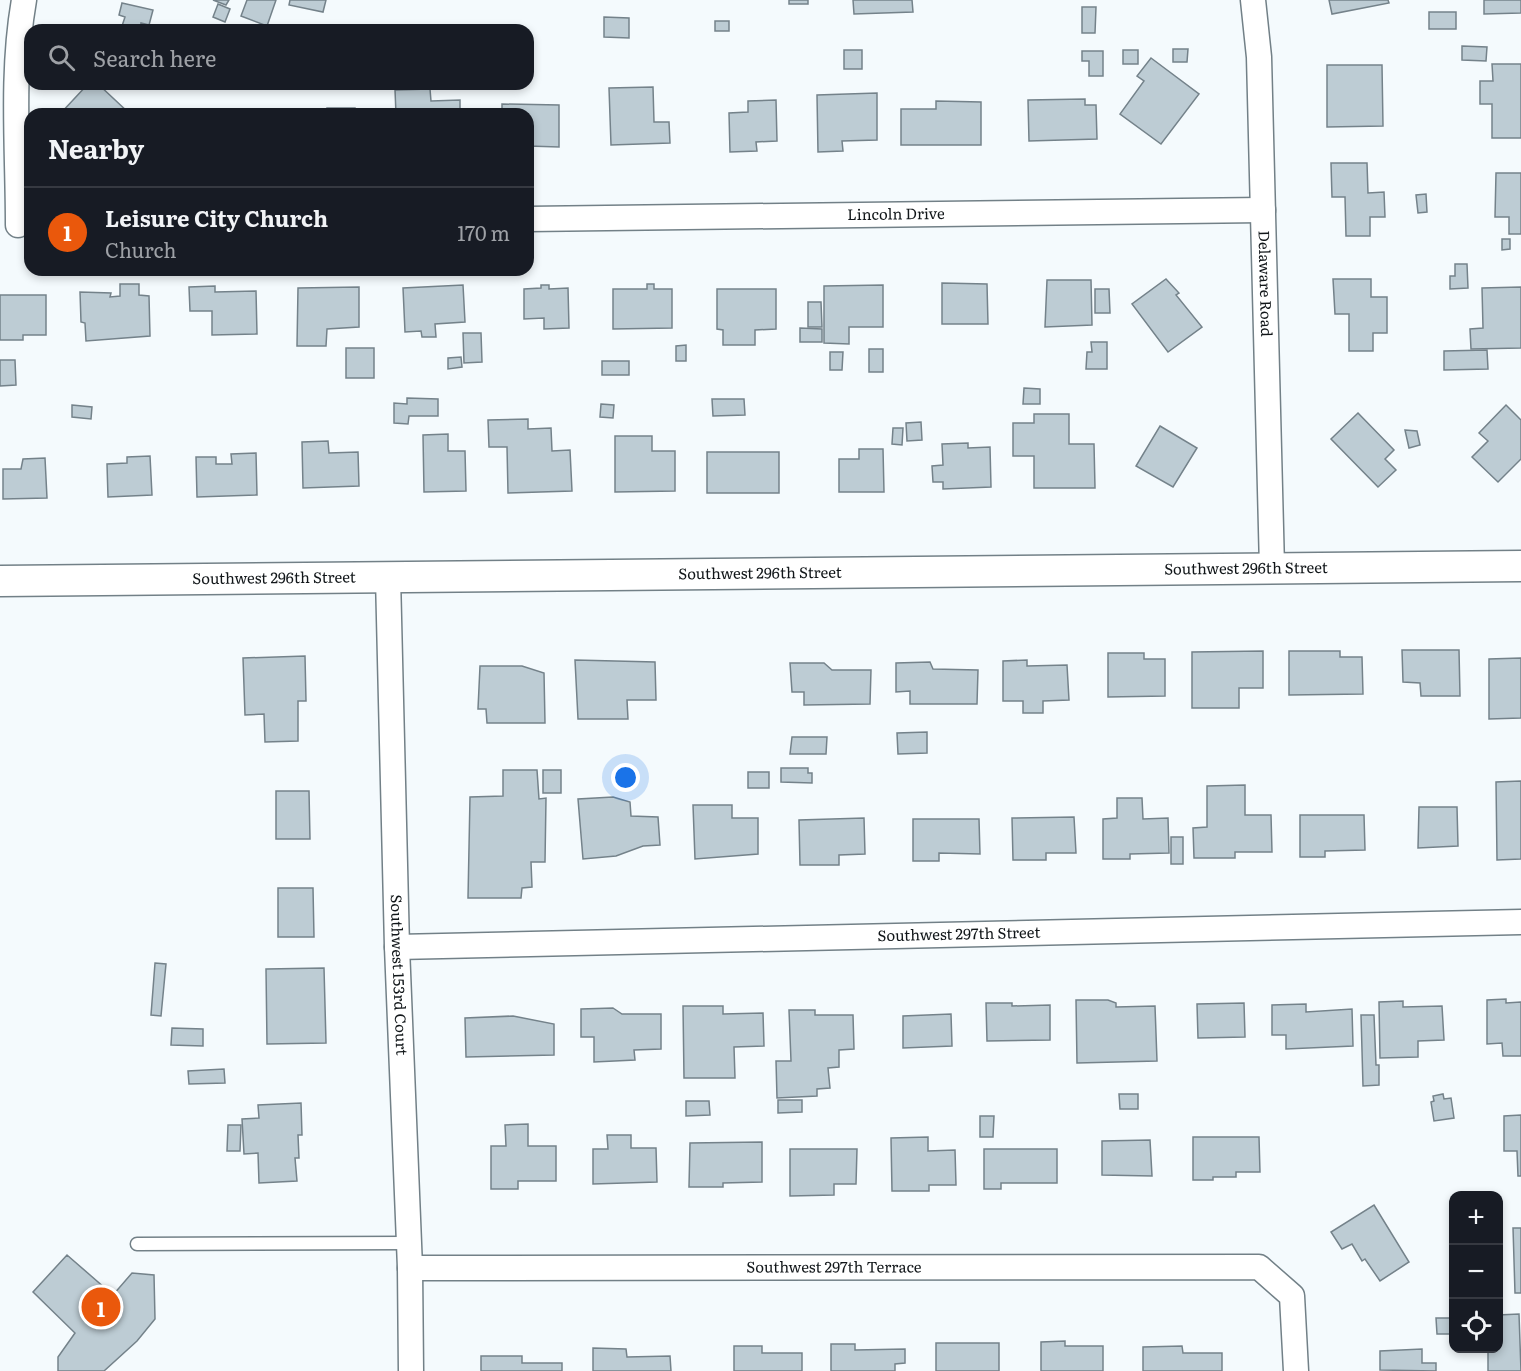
<!DOCTYPE html>
<html lang="en">
<head>
<meta charset="utf-8">
<style>
  body { margin:0; font-family:Literata,serif; background:#20242c; color:#f1f3f6 }
  .controls { position:absolute; right:18px; bottom:18px; display:grid; overflow:hidden; border-radius:12px; box-shadow:0 3px 9px #0003 }
  .controls button { width:54px; height:54px; display:grid; place-items:center; padding:0; border:0; border-bottom:2px solid #363941; background:#171b24; color:#f1f3f6; font:30px sans-serif }
  .you { position:absolute; left:626px; top:778px; width:21px; height:21px; margin:-15px; border:4px solid #fff; border-radius:50%; background:#1a73e8; box-shadow:0 0 0 9px #1a73e833 }
  .badge { display:grid; place-items:center; width:39px; height:39px; border-radius:50%; background:#ea580c; color:#fff; font-size:20px; font-weight:700 }
  .pin { position:absolute; translate:-50% -50%; border:3px solid #fff; box-shadow:0 2px 6px #0006 }
  .list { margin:0; padding:0; list-style:none }
  h2 { display:flex; justify-content:space-between; align-items:center; height:78px; margin:0; padding:0 24px; font-size:26px }
  h2 small { font-size:20px; font-weight:400; color:#9ea1a6 }
  .list li { display:grid; grid-template-columns:39px 1fr auto; gap:18px; align-items:center; box-sizing:border-box; height:90px; padding:0 24px; border-top:2px solid #363941 }
  .list b { display:block; font-size:22px; white-space:nowrap }
  .list p { margin:0; font-size:20px; white-space:nowrap; color:#9ea1a6 }
  .list em { font-size:20px; font-style:normal; color:#9ea1a6 }
  .icon { flex:none; width:33px; height:33px; fill:none; stroke:currentColor; stroke-width:2; stroke-linecap:round; stroke-linejoin:round }
  .map { position:relative; flex:none; width:1521px; height:1371px; overflow:hidden }
  .search { position:absolute; background:#171b24; box-shadow:0 3px 9px #0003; left:24px; top:24px; width:510px; height:66px; display:flex; align-items:center; gap:15px; box-sizing:border-box; padding:0 21px; border-radius:18px; color:#9ea1a6; font-size:22px }
  .panel { position:absolute; background:#171b24; box-shadow:0 3px 9px #0003; left:24px; top:108px; width:510px; height:168px; border-radius:18px }
  .map>svg:first-child { display:block }
</style>
</head>
<body>
<div class="map">
<svg width="1521" height="1371" viewBox="0 0 1521 1371">
  <rect width="100%" height="100%" fill="#f4fafd"/>
  <g fill="#bdccd4" stroke="#74828a" stroke-width="1.5">
    <polygon points="213,0 229,0 226,5"/>
    <polygon points="247,0 276,0 267,26 241,16"/>
    <polygon points="290,0 326,0 323,12 289,5"/>
    <rect x="789" y="0" width="19" height="4"/>
    <polygon points="853,0 912,0 913,12 854,14"/>
    <polygon points="1329,0 1388,0 1389,3 1332,14"/>
    <polygon points="1484,0 1521,0 1521,13 1484,14"/>
    <polygon points="122,3 153,10 149,25 141,23 140,30 122,26 125,17 119,15"/>
    <polygon points="218,4 230,9 225,22 213,17"/>
    <polygon points="1082,7 1096,7 1095,33 1082,33"/>
    <rect x="1429" y="12" width="27" height="17"/>
    <polygon points="604,17 629,18 629,38 604,37"/>
    <rect x="715" y="21" width="14" height="10"/>
    <polygon points="1462,46 1487,47 1486,61 1462,60"/>
    <polygon points="1173,49 1188,49 1187,62 1173,62"/>
    <rect x="844" y="50" width="18" height="19"/>
    <rect x="1123" y="50" width="15" height="14"/>
    <polygon points="1082,51 1103,51 1103,76 1089,76 1089,61 1082,61"/>
    <polygon points="1151,58 1199,94 1161,144 1120,114 1144,81 1137,76"/>
    <polygon points="1492,64 1521,64 1521,138 1492,138 1492,104 1480,104 1480,81 1493,81"/>
    <polygon points="1327,65 1382,65 1383,126 1327,127"/>
    <polygon points="88,84 98,84 130,114 60,114"/>
    <polygon points="653,87 654,122 669,122 670,143 611,145 609,88"/>
    <polygon points="430,89 431,101 460,100 460,114 396,114 395,90"/>
    <polygon points="877,93 877,140 842,141 843,151 818,152 817,95"/>
    <polygon points="1085,99 1085,105 1096,105 1097,139 1029,141 1028,100"/>
    <polygon points="776,100 777,141 756,142 757,151 730,152 729,113 748,112 748,101"/>
    <polygon points="936,101 981,102 981,145 901,145 901,109 936,109"/>
    <polygon points="502,104 559,105 559,147 528,146 528,114 502,114"/>
    <rect x="327" y="108" width="28" height="6"/>
    <polygon points="195,109 250,110 250,114 194,114"/>
    <polygon points="1331,163 1367,163 1368,193 1384,192 1385,217 1370,217 1370,236 1346,236 1345,197 1332,197"/>
    <polygon points="1496,173 1521,173 1521,234 1509,234 1509,217 1495,217"/>
    <polygon points="1426,194 1427,212 1418,213 1416,195"/>
    <polygon points="1502,239 1510,239 1510,249 1502,250"/>
    <polygon points="1455,264 1467,264 1468,288 1450,289 1450,276 1455,276"/>
    <polygon points="1166,279 1179,293 1176,295 1202,327 1168,352 1132,304"/>
    <polygon points="1333,279 1371,279 1371,297 1387,297 1387,333 1373,333 1373,351 1349,351 1349,314 1335,314"/>
    <polygon points="1047,280 1091,280 1092,325 1045,327"/>
    <polygon points="942,283 987,284 988,324 942,324"/>
    <polygon points="120,284 139,284 139,295 149,296 150,336 86,341 85,323 81,322 80,292 111,293 110,297 120,296"/>
    <polygon points="647,284 654,284 654,289 672,289 672,328 613,329 613,289 647,289"/>
    <polygon points="463,285 465,322 435,324 436,337 422,337 421,331 405,332 403,288"/>
    <polygon points="541,285 549,285 549,289 568,288 569,328 544,329 544,318 524,319 524,289 541,288"/>
    <polygon points="883,285 883,327 849,327 849,344 824,343 824,286"/>
    <polygon points="215,286 215,292 256,291 257,334 212,335 212,311 190,311 189,287"/>
    <polygon points="359,287 359,327 327,329 326,346 297,346 298,288"/>
    <polygon points="1521,287 1521,348 1471,349 1470,329 1483,328 1482,288"/>
    <polygon points="717,289 776,289 776,329 755,330 755,345 723,345 723,330 717,329"/>
    <polygon points="1095,289 1109,289 1110,313 1095,313"/>
    <polygon points="0,295 46,295 46,335 23,335 23,340 0,340"/>
    <polygon points="808,302 821,302 822,327 808,327"/>
    <polygon points="800,328 822,329 822,342 800,342"/>
    <polygon points="463,333 481,333 482,362 464,363"/>
    <polygon points="1091,342 1107,342 1107,369 1086,369 1087,352 1092,352"/>
    <polygon points="686,345 686,361 676,361 676,346"/>
    <rect x="346" y="348" width="28" height="30"/>
    <rect x="869" y="349" width="14" height="23"/>
    <polygon points="1487,350 1488,369 1444,370 1444,351"/>
    <polygon points="830,352 843,352 842,370 830,370"/>
    <polygon points="461,357 462,367 448,369 448,358"/>
    <polygon points="0,360 15,360 16,385 0,386"/>
    <rect x="602" y="361" width="27" height="14"/>
    <polygon points="1024,388 1040,389 1040,404 1023,404"/>
    <polygon points="407,398 438,399 438,416 409,416 408,424 394,423 394,403 407,404"/>
    <polygon points="712,399 744,399 745,415 713,416"/>
    <polygon points="601,404 614,405 613,418 600,417"/>
    <polygon points="72,405 92,407 91,419 72,417"/>
    <polygon points="1506,405 1521,420 1521,459 1498,482 1472,457 1488,441 1479,433"/>
    <polygon points="1358,413 1394,450 1385,459 1396,470 1378,487 1331,439"/>
    <polygon points="1034,414 1069,414 1069,444 1094,444 1095,488 1034,488 1034,456 1013,456 1013,423 1034,423"/>
    <polygon points="528,419 528,429 551,428 552,451 570,450 572,491 508,493 507,447 489,447 488,420"/>
    <polygon points="921,422 922,440 907,441 906,423"/>
    <polygon points="1160,426 1197,448 1173,487 1136,466"/>
    <polygon points="893,428 903,428 902,445 892,444"/>
    <polygon points="1405,430 1417,431 1420,445 1409,448"/>
    <polygon points="448,434 448,451 465,451 466,491 424,492 423,435"/>
    <polygon points="615,436 652,436 652,451 675,451 675,491 615,492"/>
    <polygon points="328,441 329,453 358,452 359,486 303,488 302,442"/>
    <polygon points="968,443 968,448 990,447 991,487 943,489 943,482 933,482 932,466 943,465 942,444"/>
    <polygon points="859,449 883,449 884,492 839,492 839,459 859,459"/>
    <rect x="707" y="452" width="72" height="41"/>
    <polygon points="256,453 257,495 197,497 196,457 216,457 216,464 232,464 231,454"/>
    <polygon points="150,456 152,495 108,497 107,464 127,463 127,457"/>
    <polygon points="45,458 47,498 3,499 3,469 21,469 23,459"/>
    <polygon points="1402,650 1459,650 1460,696 1421,696 1420,683 1403,682"/>
    <polygon points="1263,651 1263,688 1239,688 1239,708 1192,708 1192,652"/>
    <polygon points="1289,651 1340,651 1340,657 1362,657 1363,694 1289,695"/>
    <polygon points="1108,653 1144,653 1144,659 1165,659 1165,696 1108,697"/>
    <polygon points="305,656 306,701 298,701 298,741 265,742 264,714 245,715 243,658"/>
    <polygon points="1521,658 1521,718 1489,719 1489,659"/>
    <polygon points="575,660 655,662 656,700 627,700 628,719 578,719"/>
    <polygon points="1027,660 1027,666 1067,665 1069,700 1043,701 1043,713 1023,713 1023,701 1003,701 1003,661"/>
    <polygon points="930,662 933,669 978,670 977,704 910,704 910,691 896,692 896,663"/>
    <polygon points="790,663 824,663 832,670 871,670 870,704 804,705 804,692 792,692"/>
    <polygon points="480,666 522,666 544,673 545,723 487,723 486,709 478,709"/>
    <polygon points="927,732 927,753 898,754 897,733"/>
    <polygon points="792,737 827,737 826,754 790,754"/>
    <polygon points="781,768 808,768 808,773 812,773 812,783 781,782"/>
    <polygon points="503,770 537,770 539,799 546,798 545,862 531,862 532,887 522,888 521,898 468,898 470,797 503,796"/>
    <rect x="543" y="770" width="18" height="23"/>
    <rect x="748" y="772" width="21" height="16"/>
    <polygon points="1521,781 1521,859 1497,860 1496,782"/>
    <polygon points="1245,785 1245,815 1271,815 1272,852 1235,852 1235,858 1194,858 1193,828 1207,827 1207,786"/>
    <polygon points="276,791 309,791 310,839 276,839"/>
    <polygon points="613,797 630,802 631,816 658,817 660,845 643,846 616,856 583,859 578,799"/>
    <polygon points="1117,798 1142,798 1143,819 1168,818 1169,853 1130,854 1130,859 1103,859 1103,819 1117,818"/>
    <polygon points="693,805 732,805 732,818 758,818 758,854 695,859"/>
    <polygon points="1419,807 1457,807 1458,846 1418,848"/>
    <polygon points="1300,815 1364,815 1365,850 1325,851 1325,857 1300,857"/>
    <polygon points="1074,817 1076,853 1046,853 1046,860 1013,860 1012,818"/>
    <polygon points="864,818 865,854 839,855 839,865 800,865 799,820"/>
    <polygon points="913,819 979,819 980,854 939,853 939,861 913,861"/>
    <rect x="1171" y="837" width="12" height="27"/>
    <polygon points="278,888 313,888 314,937 278,937"/>
    <polygon points="155,963 166,964 161,1016 151,1015"/>
    <polygon points="324,968 326,1043 267,1044 266,969"/>
    <polygon points="1506,999 1506,1003 1521,1002 1521,1056 1503,1056 1502,1043 1487,1044 1487,1000"/>
    <polygon points="1076,1000 1108,1000 1116,1003 1116,1007 1155,1006 1157,1061 1077,1063"/>
    <polygon points="1403,1001 1403,1007 1442,1006 1444,1040 1418,1041 1418,1057 1380,1058 1379,1002"/>
    <polygon points="986,1003 1012,1003 1012,1006 1050,1005 1050,1040 987,1041"/>
    <polygon points="1244,1003 1245,1037 1198,1038 1197,1004"/>
    <polygon points="1306,1004 1306,1012 1352,1009 1353,1046 1286,1049 1286,1035 1272,1035 1272,1005"/>
    <polygon points="683,1006 723,1006 723,1014 763,1013 764,1046 734,1047 735,1078 684,1078"/>
    <polygon points="613,1008 622,1014 661,1014 661,1049 634,1050 635,1060 594,1062 594,1037 581,1037 581,1009"/>
    <polygon points="789,1010 815,1010 815,1015 853,1015 854,1049 839,1050 839,1067 828,1068 830,1088 817,1089 817,1096 777,1098 776,1061 791,1061"/>
    <polygon points="951,1014 952,1046 903,1048 903,1016"/>
    <polygon points="1361,1015 1374,1015 1376,1065 1379,1065 1379,1085 1363,1086"/>
    <polygon points="513,1016 554,1024 554,1055 466,1057 465,1018"/>
    <polygon points="172,1028 203,1029 203,1046 171,1045"/>
    <polygon points="224,1069 225,1083 189,1084 188,1071"/>
    <polygon points="1119,1094 1138,1094 1138,1109 1120,1109"/>
    <polygon points="1443,1094 1444,1099 1451,1098 1454,1118 1434,1121 1431,1102 1434,1101 1433,1096"/>
    <polygon points="778,1100 802,1100 802,1112 778,1113"/>
    <polygon points="686,1101 709,1101 710,1115 686,1116"/>
    <polygon points="301,1103 302,1135 298,1135 299,1158 295,1158 297,1181 259,1183 258,1153 244,1154 242,1119 259,1118 258,1105"/>
    <polygon points="1521,1115 1521,1176 1518,1176 1517,1151 1504,1151 1504,1116"/>
    <polygon points="980,1116 994,1116 993,1137 980,1137"/>
    <polygon points="528,1124 528,1146 556,1146 556,1181 518,1181 518,1189 491,1189 491,1146 506,1146 505,1125"/>
    <polygon points="228,1125 241,1125 240,1151 227,1151"/>
    <polygon points="607,1135 631,1135 631,1148 656,1148 657,1182 593,1184 593,1149 608,1149"/>
    <polygon points="928,1137 928,1151 955,1150 956,1185 929,1185 929,1191 892,1191 891,1138"/>
    <polygon points="1193,1137 1259,1137 1260,1172 1236,1172 1236,1177 1213,1177 1213,1180 1193,1180"/>
    <polygon points="1150,1140 1152,1176 1102,1175 1102,1141"/>
    <polygon points="762,1142 762,1182 723,1183 723,1187 689,1187 690,1143"/>
    <polygon points="790,1149 857,1149 856,1184 834,1184 834,1195 790,1196"/>
    <polygon points="984,1149 1057,1149 1057,1183 1001,1183 1001,1189 984,1189"/>
    <polygon points="1374,1205 1409,1262 1380,1281 1365,1259 1362,1261 1352,1244 1342,1249 1331,1232"/>
    <polygon points="1513,1228 1521,1228 1521,1293 1515,1293"/>
    <polygon points="67,1255 113,1295 132,1273 154,1275 155,1319 137,1341 104,1371 58,1371 58,1357 75,1333 33,1292"/>
    <polygon points="1519,1314 1521,1371 1488,1371 1488,1348 1498,1348 1498,1315"/>
    <polygon points="1436,1318 1454,1318 1454,1334 1437,1334"/>
    <polygon points="1065,1341 1065,1346 1103,1346 1103,1371 1041,1371 1041,1342"/>
    <rect x="936" y="1343" width="63" height="28"/>
    <polygon points="831,1344 855,1344 855,1350 905,1349 905,1363 895,1364 895,1371 831,1371"/>
    <polygon points="734,1346 762,1346 762,1353 802,1353 802,1371 734,1371"/>
    <polygon points="1182,1346 1183,1353 1222,1353 1222,1371 1143,1371 1143,1347"/>
    <polygon points="593,1348 626,1349 627,1357 670,1356 671,1371 593,1371"/>
    <polygon points="1422,1349 1422,1363 1436,1363 1436,1371 1380,1370 1380,1351"/>
    <polygon points="481,1356 522,1356 522,1363 562,1363 562,1371 481,1371"/>
  </g>
  <g fill="none" stroke-linecap="round" stroke-linejoin="round">
    <g stroke="#728087" stroke-width="15">
      <polyline id="service" points="137,1244 409,1243"/>
    </g>
    <g stroke="#728087" stroke-width="27">
      <g id="minor">
        <path id="s1" d="M1253 0 1259 57 1272 568"/>
        <path id="s2" d="M528 219 1263 210"/>
        <path d="M18 225C18 150 11 74 24 0"/>
        <path id="s3" d="M388 577 397 947 410 1268 411 1371"/>
        <path id="s4" d="M397 947 1521 922"/>
        <path id="s5" d="M410 1268 1259 1267 1292 1296 1296 1371"/>
      </g>
    </g>
    <g stroke="#728087" stroke-width="33">
      <g id="tertiary">
        <path id="s6" d="M0 581 1521 566"/>
      </g>
    </g>
    <use href="#service" stroke="#fff" stroke-width="12"/>
    <use href="#minor" stroke="#fff" stroke-width="24"/>
    <use href="#tertiary" stroke="#fff" stroke-width="30"/>
  </g>
  <g text-anchor="middle" stroke-width="4.5" stroke-linejoin="round" paint-order="stroke">
    <g font-size="15" fill="#111619" stroke="#f4fafd">
      <text dy="5" stroke="none"><textPath href="#s2" startOffset="368">Lincoln Drive</textPath></text>
      <text dy="5" stroke="none"><textPath href="#s1" startOffset="284">Delaware Road</textPath></text>
      <text dy="5" stroke="none"><textPath href="#s6" startOffset="1246">Southwest 296th Street</textPath></text>
      <text dy="5" stroke="none"><textPath href="#s6" startOffset="760">Southwest 296th Street</textPath></text>
      <text dy="5" stroke="none"><textPath href="#s6" startOffset="274">Southwest 296th Street</textPath></text>
      <text dy="5" stroke="none"><textPath href="#s4" startOffset="562">Southwest 297th Street</textPath></text>
      <text dy="5" stroke="none"><textPath href="#s3" startOffset="398">Southwest 153rd Court</textPath></text>
      <text dy="5" stroke="none"><textPath href="#s5" startOffset="424">Southwest 297th Terrace</textPath></text>
    </g>
  </g>
</svg>
<div class="controls">
<button>+</button>
<button>−</button>
<button><svg class="icon" aria-label="locate" viewBox="0 0 24 24"><circle cx="12" cy="12" r="6"/><path d="M12 2v4M12 18v4M2 12h4M18 12h4"/></svg></button>
</div>
<div class="you"></div>
<div class="pin badge" style="left:101px;top:1307px">1</div>
<div class="search"><svg class="icon" aria-label="search" viewBox="0 0 24 24"><circle cx="10" cy="10" r="6"/><path d="M15 15l6 6"/></svg>Search here</div>
<section class="panel">
<h2>Nearby<small></small></h2>
<ul class="list">
<li><span class="badge">1</span><div><b>Leisure City Church</b><p>Church</p></div><em>170 m</em></li>
</ul>
</section>
</div>
</body>
</html>
